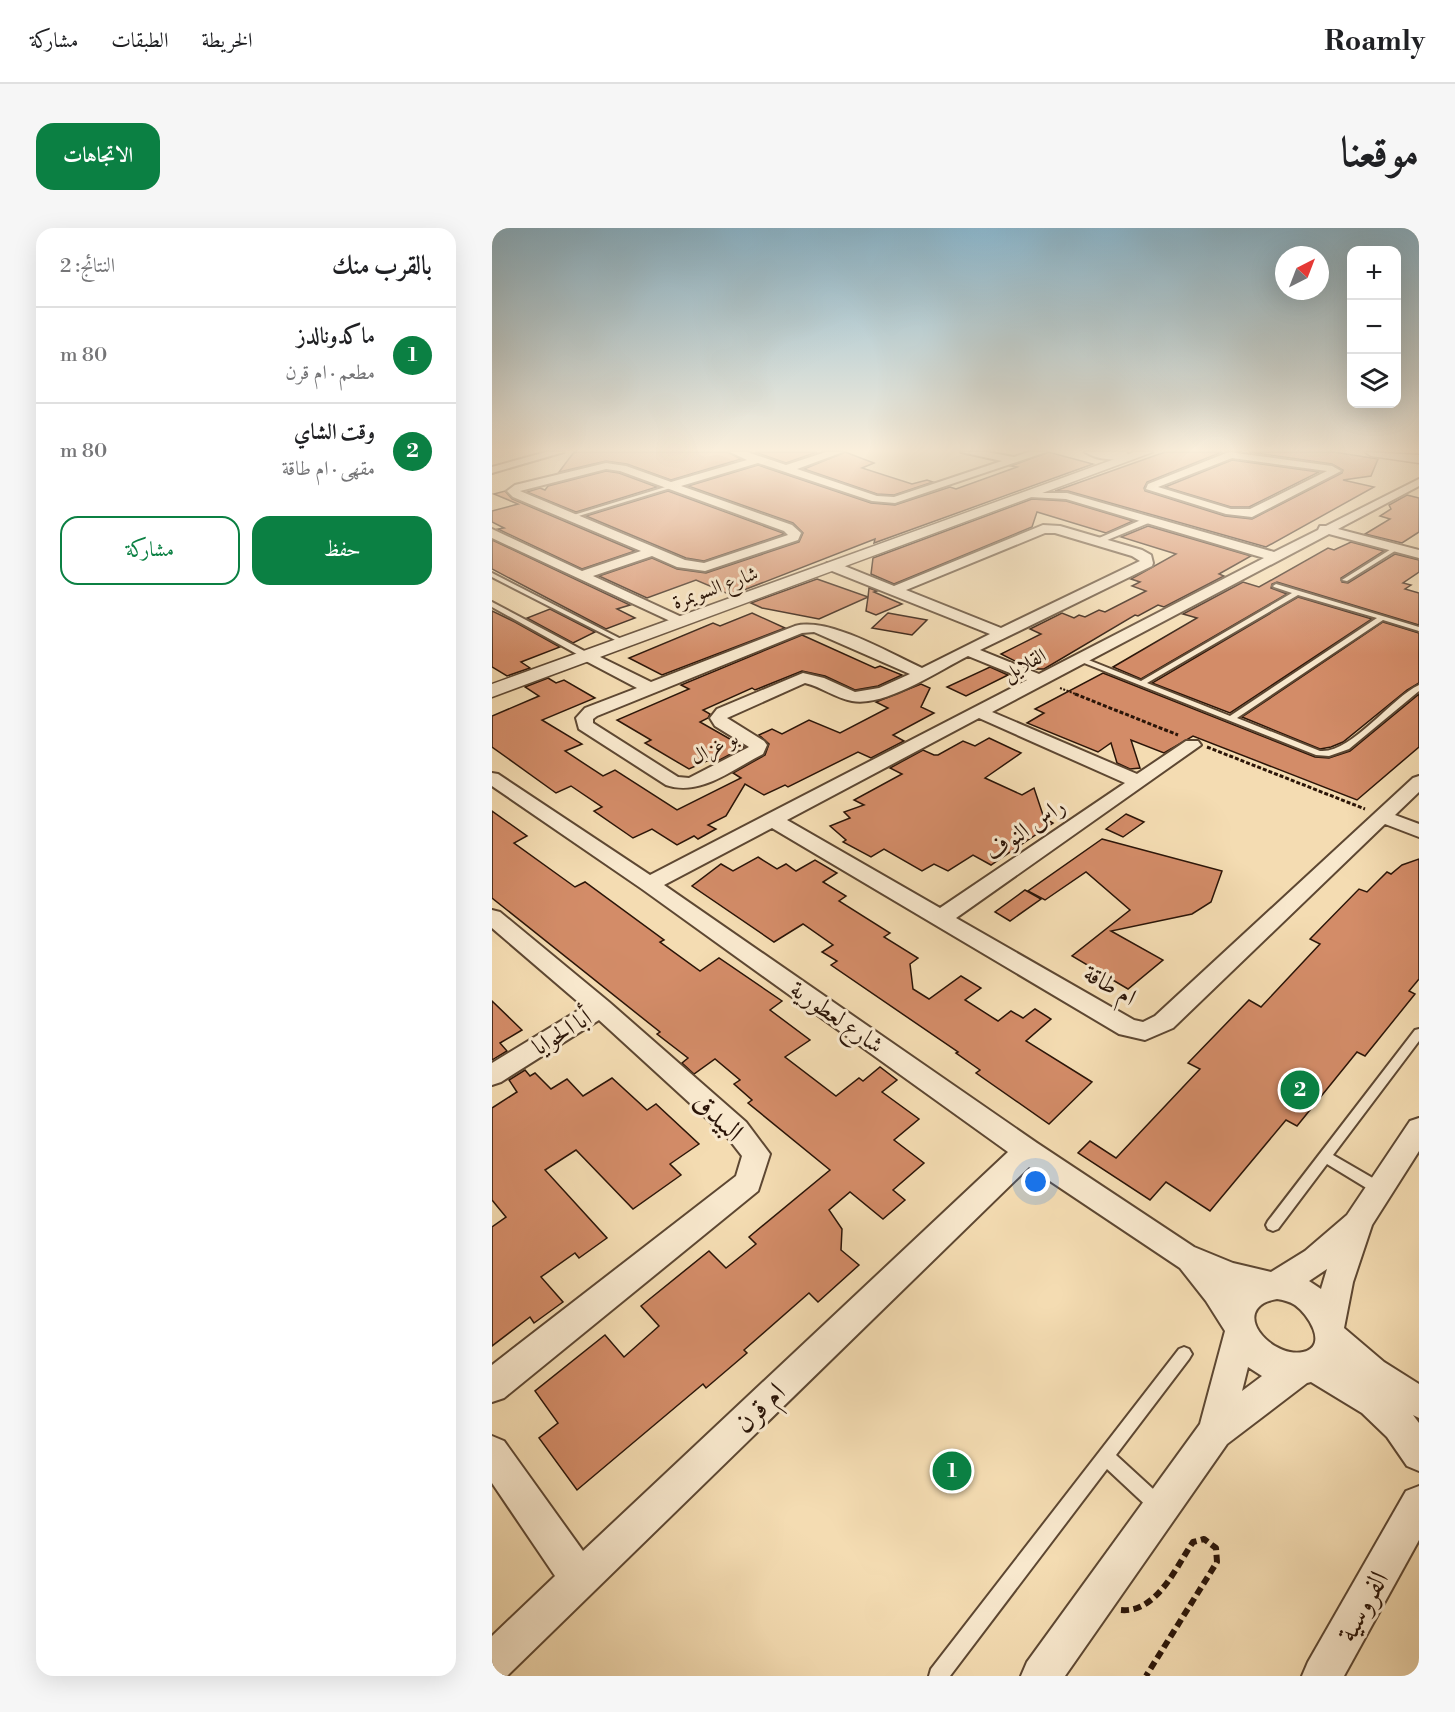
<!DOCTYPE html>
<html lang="ar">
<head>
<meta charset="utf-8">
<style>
  body { margin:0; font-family:"Libre Bodoni",Amiri,serif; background:#f6f6f6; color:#202124; direction:rtl }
  .controls { position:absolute; right:18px; top:18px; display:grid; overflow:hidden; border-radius:12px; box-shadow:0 6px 24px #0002 }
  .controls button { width:54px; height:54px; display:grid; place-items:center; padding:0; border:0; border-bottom:2px solid #e0e0e0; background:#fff; color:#202124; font:30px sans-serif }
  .compass { position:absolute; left:783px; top:18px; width:54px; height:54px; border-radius:50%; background:#fff; box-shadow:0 6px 24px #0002; rotate:42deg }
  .you { position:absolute; left:544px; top:954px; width:21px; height:21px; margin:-15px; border:4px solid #fff; border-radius:50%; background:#1a73e8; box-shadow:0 0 0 9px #1a73e833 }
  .badge { display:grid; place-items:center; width:39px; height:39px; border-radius:50%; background:#0b8043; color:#fff; font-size:20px; font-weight:700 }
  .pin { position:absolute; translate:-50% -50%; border:3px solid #fff; box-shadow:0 2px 6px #0006 }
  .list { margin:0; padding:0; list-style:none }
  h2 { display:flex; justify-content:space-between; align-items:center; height:78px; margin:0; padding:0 24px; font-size:26px }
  h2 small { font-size:20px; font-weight:400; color:#757577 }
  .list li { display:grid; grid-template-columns:39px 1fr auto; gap:18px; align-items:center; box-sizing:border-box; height:96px; padding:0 24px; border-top:2px solid #e0e0e0 }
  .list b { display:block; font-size:22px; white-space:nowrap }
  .list p { margin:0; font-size:20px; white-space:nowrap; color:#757577 }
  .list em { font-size:20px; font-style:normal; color:#757577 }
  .actions { display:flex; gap:12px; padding:18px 24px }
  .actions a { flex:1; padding:14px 0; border:2px solid #0b8043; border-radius:18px; text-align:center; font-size:21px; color:#0b8043 }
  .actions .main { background:#0b8043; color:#fff }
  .icon { flex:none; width:33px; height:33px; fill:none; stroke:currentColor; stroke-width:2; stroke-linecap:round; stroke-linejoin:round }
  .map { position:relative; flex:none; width:927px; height:1448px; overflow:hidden; direction:ltr; border-radius:18px }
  header { display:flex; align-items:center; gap:36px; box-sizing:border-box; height:84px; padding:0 30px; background:#fff; border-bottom:2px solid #e0e0e0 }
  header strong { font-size:28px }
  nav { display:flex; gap:33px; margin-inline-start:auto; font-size:21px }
  .intro { display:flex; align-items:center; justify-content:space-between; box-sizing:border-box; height:144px; padding:0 36px }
  h1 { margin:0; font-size:42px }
  .button { padding:15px 27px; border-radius:18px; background:#0b8043; color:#fff; font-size:21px; font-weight:700 }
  main { display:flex; gap:36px; padding:0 36px }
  aside { flex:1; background:#fff; border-radius:18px; box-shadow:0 6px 24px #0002 }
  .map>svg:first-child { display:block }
</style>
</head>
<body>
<header>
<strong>Roamly</strong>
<nav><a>الخريطة</a><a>الطبقات</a><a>مشاركة</a></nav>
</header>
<div class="intro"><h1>موقعنا</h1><a class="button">الاتجاهات</a></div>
<main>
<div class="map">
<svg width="927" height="1448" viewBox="0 0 927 1448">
  <rect width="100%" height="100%" fill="#f4dcb2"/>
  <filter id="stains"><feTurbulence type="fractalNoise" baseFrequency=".00333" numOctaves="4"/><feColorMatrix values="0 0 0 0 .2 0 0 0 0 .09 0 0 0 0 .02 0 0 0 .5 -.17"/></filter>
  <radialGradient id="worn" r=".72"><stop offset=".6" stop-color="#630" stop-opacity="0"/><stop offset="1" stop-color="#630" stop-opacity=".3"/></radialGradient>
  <g fill="#d38c68" stroke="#2b1508" stroke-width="1.5">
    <polygon points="82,224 236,224 249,231 179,252 135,236 114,233 67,244"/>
    <polygon points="263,224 325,224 294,235"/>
    <polygon points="353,224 382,235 370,240 420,256 435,252 441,254 402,267 385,266 312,241"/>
    <polygon points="556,224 601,236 382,315 383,311 239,367 204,352 155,370 107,348 160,330 185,341 214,345 307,314 311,305 301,295 196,258 266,237 379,275 403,277 458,259 464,261 525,239 519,238"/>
    <polygon points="673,224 730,224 655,254 652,260 653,263 733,288 760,291 850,245 851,242 840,236 757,224 842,224 886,231 879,248 851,252 882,259 774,319 576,263 563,263"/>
    <polygon points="740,232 827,244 757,279 739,279 673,259"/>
    <polygon points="114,243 127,245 165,259 84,284 35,264 48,260 53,262 56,258"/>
    <polygon points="13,263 20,271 143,323 90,341 6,301 12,300 0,294 0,283 26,276 2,266"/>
    <polygon points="176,263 291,305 292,306 212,333 194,330 94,288"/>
    <polygon points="915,267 927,270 927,304 910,315 873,306 898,291 888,288 899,281 897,277"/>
    <polygon points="540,271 574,273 641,293 614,305 545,284 540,299 402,356 379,346 381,330"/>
    <polygon points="656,298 759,328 727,346 732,348 672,379 666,377 646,388 643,387 552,441 541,441 539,436 529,434 531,437 509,426 549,406 538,401 570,385 582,390 587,387 593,389 607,382 613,384 654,363 640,358 648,354 639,351 684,326 629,309"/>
    <polygon points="0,312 138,377 125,381 143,390 114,401 0,341"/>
    <polygon points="859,314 892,323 849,350 850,354 856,355 903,326 927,332 927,344 911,355 919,357 913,361 927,365 927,397 785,354 780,356 779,360 795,366 649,451 621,439 705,390 691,386 751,354 767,359 836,320 842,322"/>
    <polygon points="325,351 376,369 377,360 385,363 382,364 410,376 384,387 374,383 376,369 327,391 270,380 259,375"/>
    <polygon points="806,369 880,391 738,485 660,455"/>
    <polygon points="58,381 103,404 81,415 35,390"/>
    <polygon points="0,383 23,394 68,419 29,434 38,440 15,448 0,439"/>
    <polygon points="260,385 293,400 170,447 137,430 221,395 228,398"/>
    <polygon points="396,385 435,392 420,407 380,400"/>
    <polygon points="891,394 927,405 927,455 915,462 851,514 839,519 828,521 750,489"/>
    <polygon points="310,407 383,440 388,438 410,447 386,458 363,462 333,448 310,443 263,462 260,460 211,482 218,486 216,490 208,494 252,519 222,535 217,532 197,541 153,515 159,512 125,492 197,461 189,457"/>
    <polygon points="498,439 516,447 474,468 455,459"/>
    <polygon points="611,445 823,529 837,530 858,523 927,466 927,519 865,572 701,508 672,525 639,512 648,540 638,541 625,535 619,515 606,524 535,495 552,485 543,481"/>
    <polygon points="56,450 64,455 72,452 103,470 50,492 90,516 73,523 111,548 123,542 185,582 249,550 241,545 273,527 277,516 267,507 280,501 290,506 317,492 348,505 396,480 384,474 429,456 438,460 429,479 442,485 401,507 412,513 379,530 366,524 296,559 293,557 272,567 253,556 234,588 216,597 224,601 206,611 202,608 185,617 160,601 141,610 102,583 110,579 79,558 64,565 0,519 0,488 47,468 33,459"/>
    <polygon points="497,510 529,525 493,550 530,567 542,560 552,590 561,595 499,637 481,627 456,643 442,636 430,643 392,621 379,629 351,614 354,612 338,598 358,590 352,584 372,577 362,572 410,546 398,540 431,522 442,527 446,527 471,513 483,518"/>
    <polygon points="0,583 35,608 22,615 83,659 93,654 172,712 168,714 208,743 227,730 290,773 278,782 318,812 293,829 344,868 367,850 371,853 388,839 405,852 390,864 427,891 402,912 432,935 401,962 413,972 391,991 358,964 337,982 350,1001 349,1022 367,1037 326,1074 317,1065 252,1122 255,1125 214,1160 211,1156 85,1262 47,1210 66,1195 43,1163 113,1107 132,1129 167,1098 149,1078 217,1023 234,1040 264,1016 257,1009 338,942 256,875 260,872 242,856 248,852 223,831 202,846 190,835 196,830 165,806 168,804 0,670"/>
    <polygon points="634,586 652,594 631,609 614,601"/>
    <polygon points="610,611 730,643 719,674 700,686 619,703 671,732 636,761 580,728 638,682 594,644 553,672 536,663"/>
    <polygon points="266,629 285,641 294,636 304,643 323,632 345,645 331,654 354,668 347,673 398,705 392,709 426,730 418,736 421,761 437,771 469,748 489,760 473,772 506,793 519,783 531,790 543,781 559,791 534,813 600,854 557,896 484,845 488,842 464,825 466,824 339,737 345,733 330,724 341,717 311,696 282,714 200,658 229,636 241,643"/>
    <polygon points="927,631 927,751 917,763 923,766 873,828 865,824 805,898 794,892 718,983 674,954 658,972 586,925 598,913 624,930 708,841 696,835 757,772 769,779 828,716 818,711 867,661 875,664 895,644 899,646 910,637"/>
    <polygon points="533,662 549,671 518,693 503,684"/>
    <polygon points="0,773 30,802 8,815 15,823 0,832"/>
    <polygon points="33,842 38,848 43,845 59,861 75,851 91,868 120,850 155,882 164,876 207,916 178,936 189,947 141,981 84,922 53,942 115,1010 87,1030 83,1025 49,1049 71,1074 42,1095 38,1089 0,1118 0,999 14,989 0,972 0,880 25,864 17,852"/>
  </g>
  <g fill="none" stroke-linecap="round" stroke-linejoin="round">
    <g stroke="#5d4732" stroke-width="4">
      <g id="service">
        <polygon points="180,257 185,258 80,290 75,289"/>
        <polygon points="904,318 906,319 906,321 855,353 850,352"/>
        <polygon points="0,345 135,414 136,415 131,416 0,349"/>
        <path d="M784 356 927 399V403L891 392 745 490 828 523C859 526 899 470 927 457V463L857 521 837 528 824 527 582 431 589 429 649 453 800 365 782 359 781 358ZM806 367 885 390 738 488 655 455Z"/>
        <polygon points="0,374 98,426 99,428 92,430 0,379"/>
        <polygon points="927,801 927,813 841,927 891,956 893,960 891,964 886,966 881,964 835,936 786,1001 781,1003 776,1001 774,997 776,993 923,802"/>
        <polygon points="692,1119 697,1121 700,1126 697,1131 624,1227 672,1271 674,1277 672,1283 666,1285 660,1283 615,1241 458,1448 437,1448 439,1441 687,1121"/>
      </g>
    </g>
    <g stroke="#5d4732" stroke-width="4">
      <polygon id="pedestrian" points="656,289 659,290 659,294 608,315 600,313"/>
    </g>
    <g stroke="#5d4732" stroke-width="4">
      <g id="minor">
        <polygon points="54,224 72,224 0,245 0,239"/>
        <path d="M238 224H255L294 237 334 224H351L305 241 385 268 402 269 510 233 469 224H494L522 229 537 224H554L403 275 380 273 266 235 189 258 300 297 309 305 306 312 213 343 185 339 160 328 101 348 194 391 196 394 189 398 0 310V301L90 343 149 323 21 269 15 263 23 257 114 235 134 238 179 254 255 232ZM114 241 128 243 292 303 296 307 212 335 193 332 28 263Z"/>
        <path d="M593 224H634L637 227C626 235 604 231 593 224Z"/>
        <path d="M737 224 840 238 849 243 760 289 734 286 654 261 656 256ZM740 230 835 243 758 281H739L666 259Z"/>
        <path d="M927 251V258L846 301 927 322V330L837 306 500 484 645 546 694 513H706L709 517 464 690 642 792 651 794 663 788 921 550 927 548V564L903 587 927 596V609L893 596 681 800 653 812 627 806 280 600 172 657 545 915 702 1019 741 1035 779 1044 813 1023 855 987 918 893 927 890V923L880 997 861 1054 852 1100 892 1134 927 1156V1190L921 1187 927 1195V1243L915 1238 895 1209 870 1185 819 1154 815 1155 735 1216 573 1448H529L535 1434 708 1196 733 1103 714 1073 688 1040 537 939 15 1448H0V1408L63 1348 0 1255V1208L12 1213 91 1323 516 924 150 661 0 558V545L6 546 158 647 535 452 476 428C446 443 394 479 360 473 343 470 330 459 313 455L235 490 272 513 275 517 271 526C241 541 208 569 174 557L87 501 84 490 93 480 145 460 90 431 87 428 90 425H100L159 454 303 398C337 389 397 425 430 440L498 406 335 341 333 338 335 335H345L402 358 551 297 568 298 650 322 659 327 661 335 660 338 488 422 547 446 772 330 574 271 538 269V265H575L782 324 826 302 828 298H834ZM553 305H563L640 328 648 333 509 400 414 362ZM322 404 418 446 387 460 363 464 332 450 311 445 225 481 218 490 223 498 257 519 197 550 186 549 101 495V491L105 488 310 405ZM487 490 633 555 448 680 295 592ZM835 1041 829 1061 817 1053ZM785 1071C791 1072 797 1073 803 1077 816 1086 837 1118 811 1124 783 1130 744 1091 772 1075 775 1073 781 1072 785 1071ZM756 1139 770 1148 750 1163Z"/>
        <polygon points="0,682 8,684 117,774 254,894 278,926 266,963 12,1170 0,1174 0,1137 244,948 250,928 236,910 107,792 9,854 0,857 0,835 92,779 0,700"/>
        <polygon points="927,1258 927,1312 852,1448 810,1448 816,1434 914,1263"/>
      </g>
    </g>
    <g stroke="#5d4732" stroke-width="3">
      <g id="tertiary">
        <polygon points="642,224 661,224 0,469 0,456"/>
        <polygon points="873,224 927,227 927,235 879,228"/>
      </g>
    </g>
    <polyline stroke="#2b1508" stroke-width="2" stroke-dasharray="2 1.5" stroke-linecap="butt" points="568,460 586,467"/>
    <g stroke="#2b1508" stroke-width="3" stroke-dasharray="4 2" stroke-linecap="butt">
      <polyline points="583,466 686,507"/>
      <polyline points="715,519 873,581"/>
    </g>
    <path stroke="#2b1508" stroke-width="6" stroke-dasharray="8 4.5" stroke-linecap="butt" d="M629 1382C665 1385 684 1339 701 1314L712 1311 724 1320 725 1334 654 1448"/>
    <use href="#service" fill="#f8e8cd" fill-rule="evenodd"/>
    <use href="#pedestrian" fill="#f8e8cd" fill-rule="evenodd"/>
    <use href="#minor" fill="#f8e8cd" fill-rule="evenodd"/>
    <use href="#tertiary" fill="#f8e8cd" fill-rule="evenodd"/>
  </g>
  <linearGradient id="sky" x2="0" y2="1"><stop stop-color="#8ab7ce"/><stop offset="0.52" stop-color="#faefdc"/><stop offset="1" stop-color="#faefdc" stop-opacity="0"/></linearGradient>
  <rect width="927" height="427" fill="url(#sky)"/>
  <g text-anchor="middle" stroke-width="6" stroke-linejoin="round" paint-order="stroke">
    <g font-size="20" fill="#2b1508" stroke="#f8e8cd">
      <text transform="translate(223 359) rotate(-20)" y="7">شارع السويمرة</text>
      <text transform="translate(532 436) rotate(-28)" y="7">القلايل</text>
      <text transform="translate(222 519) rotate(-27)" y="7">بو غزال</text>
    </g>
    <g font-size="24" fill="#2b1508" stroke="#f8e8cd">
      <text transform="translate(533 601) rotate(-35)" y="8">راس النوف</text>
      <text transform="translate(618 757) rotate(30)" y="8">ام طاقة</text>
      <text transform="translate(345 789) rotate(35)" y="8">شارع لعطورية</text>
      <text transform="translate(70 804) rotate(-32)" y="8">أبا الحوايا</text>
    </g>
    <g font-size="28" fill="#2b1508" stroke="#f8e8cd">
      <text transform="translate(227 888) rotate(44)" y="10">البيدق</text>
      <text transform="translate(267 1179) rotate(-44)" y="10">ام قرن</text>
      <text transform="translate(870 1378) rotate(-61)" y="10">الفروسية</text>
    </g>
  </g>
  <rect width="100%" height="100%" filter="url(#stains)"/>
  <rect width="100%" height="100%" fill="url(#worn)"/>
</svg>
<div class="controls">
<button>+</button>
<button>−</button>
<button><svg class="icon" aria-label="layers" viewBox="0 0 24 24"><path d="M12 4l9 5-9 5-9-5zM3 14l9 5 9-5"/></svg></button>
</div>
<svg class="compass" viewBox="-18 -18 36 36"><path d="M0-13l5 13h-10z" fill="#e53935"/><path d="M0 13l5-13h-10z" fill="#757577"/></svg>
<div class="you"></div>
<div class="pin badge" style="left:460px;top:1243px">1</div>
<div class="pin badge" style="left:808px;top:862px">2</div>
</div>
<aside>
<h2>بالقرب منك<small>النتائج: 2</small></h2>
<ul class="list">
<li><span class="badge">1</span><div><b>ماكدونالدز</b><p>مطعم · ام قرن</p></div><em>80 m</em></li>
<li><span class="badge">2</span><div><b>وقت الشاي</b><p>مقهى · ام طاقة</p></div><em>80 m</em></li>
</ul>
<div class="actions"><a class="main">حفظ</a><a>مشاركة</a></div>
</aside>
</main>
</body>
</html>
